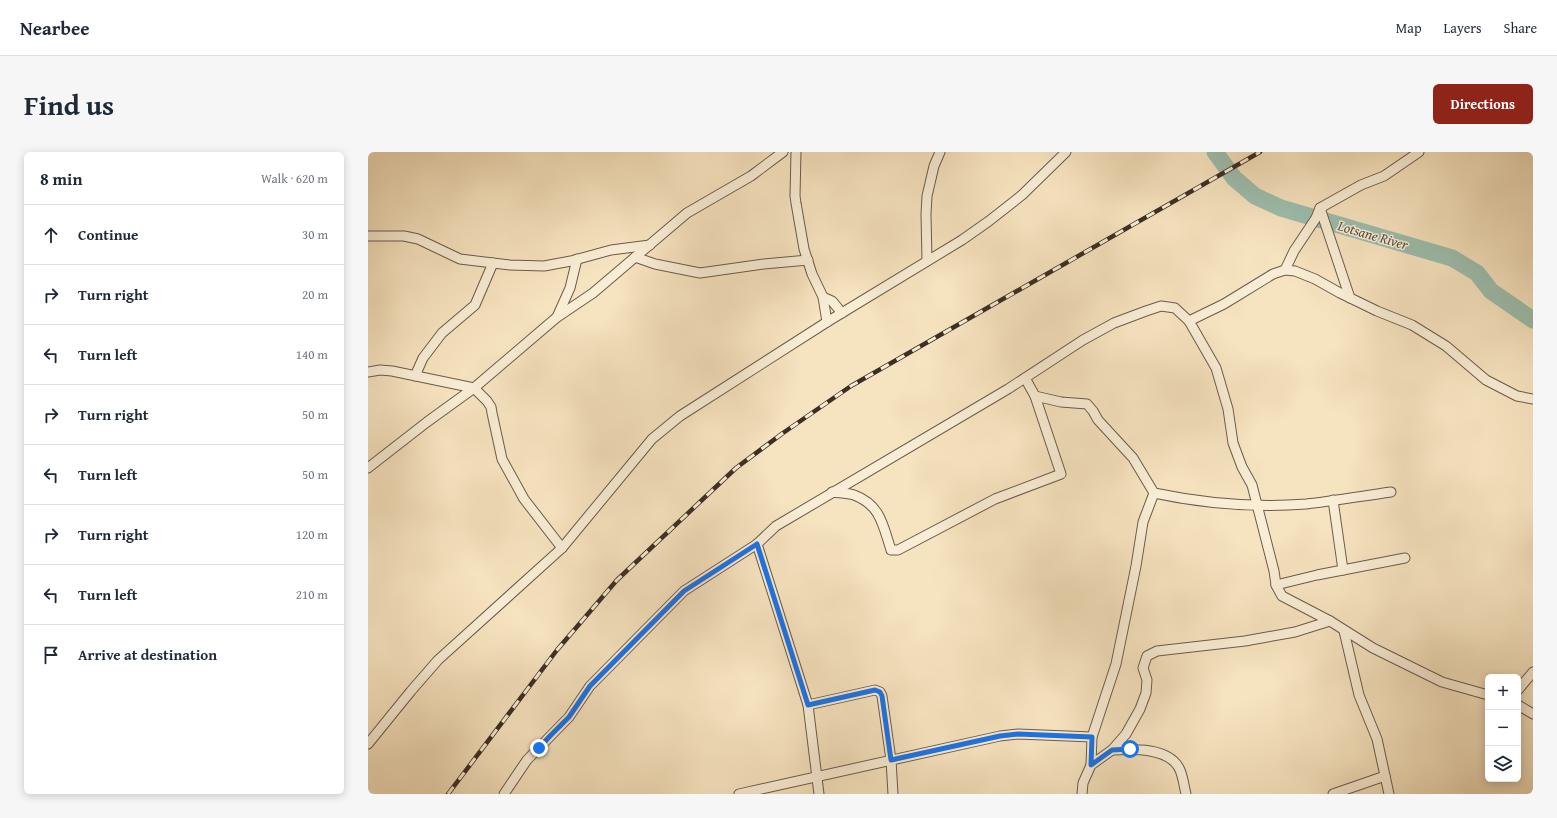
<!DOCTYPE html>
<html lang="en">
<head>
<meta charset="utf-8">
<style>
  body { margin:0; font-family:"Gentium Book Plus",serif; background:#f6f6f7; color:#1f2937 }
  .controls { position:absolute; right:12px; bottom:12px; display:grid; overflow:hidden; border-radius:6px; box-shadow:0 2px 10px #0003 }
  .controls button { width:36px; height:36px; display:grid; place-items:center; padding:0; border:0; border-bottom:1px solid #e0e1e3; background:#fff; color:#1f2937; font:20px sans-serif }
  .stop { position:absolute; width:12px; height:12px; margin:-9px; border:3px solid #1a73e8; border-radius:50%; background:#fff }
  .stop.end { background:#1a73e8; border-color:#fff; box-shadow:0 1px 4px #0008 }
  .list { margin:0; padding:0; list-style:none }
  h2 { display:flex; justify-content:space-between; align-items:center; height:52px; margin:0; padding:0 16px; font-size:17px }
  h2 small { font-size:13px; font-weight:400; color:#747a83 }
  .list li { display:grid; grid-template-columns:26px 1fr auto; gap:12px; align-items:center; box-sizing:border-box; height:60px; padding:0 16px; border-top:1px solid #e0e1e3 }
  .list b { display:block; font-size:15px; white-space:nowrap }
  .list em { font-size:13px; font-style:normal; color:#747a83 }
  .icon { flex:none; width:22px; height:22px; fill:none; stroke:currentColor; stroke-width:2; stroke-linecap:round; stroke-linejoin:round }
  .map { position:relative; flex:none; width:1165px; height:642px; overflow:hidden; border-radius:6px }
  header { display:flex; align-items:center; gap:24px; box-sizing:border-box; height:56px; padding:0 20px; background:#fff; border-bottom:1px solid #e0e1e3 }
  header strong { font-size:19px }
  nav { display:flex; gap:22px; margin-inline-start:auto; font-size:14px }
  .intro { display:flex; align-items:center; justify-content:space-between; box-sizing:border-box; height:96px; padding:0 24px }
  h1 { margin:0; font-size:28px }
  .button { padding:10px 18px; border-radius:6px; background:#8f2418; color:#fff; font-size:14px; font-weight:700 }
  main { display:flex; gap:24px; padding:0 24px }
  aside { flex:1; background:#fff; border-radius:6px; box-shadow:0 2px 10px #0003 }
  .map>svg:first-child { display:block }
</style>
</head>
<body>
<header>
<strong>Nearbee</strong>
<nav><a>Map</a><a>Layers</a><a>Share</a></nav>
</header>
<div class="intro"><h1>Find us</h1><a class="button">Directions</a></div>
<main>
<aside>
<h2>8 min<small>Walk · 620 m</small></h2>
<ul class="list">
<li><svg class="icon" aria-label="ahead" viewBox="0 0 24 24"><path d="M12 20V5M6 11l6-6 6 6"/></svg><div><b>Continue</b></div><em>30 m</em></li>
<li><svg class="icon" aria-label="right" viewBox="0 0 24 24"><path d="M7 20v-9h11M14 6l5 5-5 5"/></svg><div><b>Turn right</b></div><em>20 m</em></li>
<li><svg class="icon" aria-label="left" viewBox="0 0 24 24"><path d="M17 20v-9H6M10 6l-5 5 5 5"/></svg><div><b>Turn left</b></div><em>140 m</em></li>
<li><svg class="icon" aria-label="right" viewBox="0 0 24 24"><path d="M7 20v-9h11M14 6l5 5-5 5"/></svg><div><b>Turn right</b></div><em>50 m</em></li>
<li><svg class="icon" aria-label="left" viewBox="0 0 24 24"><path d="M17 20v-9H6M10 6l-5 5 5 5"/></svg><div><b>Turn left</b></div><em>50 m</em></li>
<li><svg class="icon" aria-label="right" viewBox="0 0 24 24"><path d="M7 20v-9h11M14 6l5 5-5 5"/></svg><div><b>Turn right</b></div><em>120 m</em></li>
<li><svg class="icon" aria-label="left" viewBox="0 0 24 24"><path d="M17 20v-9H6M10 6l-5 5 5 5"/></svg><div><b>Turn left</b></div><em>210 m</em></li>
<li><svg class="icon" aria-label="arrive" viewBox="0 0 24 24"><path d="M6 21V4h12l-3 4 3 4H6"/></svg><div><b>Arrive at destination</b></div></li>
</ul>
</aside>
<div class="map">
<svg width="1165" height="642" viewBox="0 0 1165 642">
  <rect width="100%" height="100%" fill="#f6e3bf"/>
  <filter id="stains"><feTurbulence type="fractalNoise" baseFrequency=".005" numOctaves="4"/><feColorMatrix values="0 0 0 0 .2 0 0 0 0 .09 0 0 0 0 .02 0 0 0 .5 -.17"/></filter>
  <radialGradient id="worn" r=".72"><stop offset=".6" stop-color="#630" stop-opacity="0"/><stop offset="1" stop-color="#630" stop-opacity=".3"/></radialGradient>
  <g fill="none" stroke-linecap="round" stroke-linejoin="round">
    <polyline stroke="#9dbeae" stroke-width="17" points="847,0 866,26 887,44 913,56 1084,106 1109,121 1123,139 1165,168"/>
    <g stroke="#6a5b4c" stroke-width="11">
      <g id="minor">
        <polyline points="428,0 427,44 428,51 436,97 444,122 455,145 459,170"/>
        <polyline points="952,56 982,146"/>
        <polyline points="0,84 36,84 50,87 92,107 142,113 176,114 203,109 243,98 282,93"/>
        <polyline points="267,105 287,112 332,121 396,112 440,108"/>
        <polyline points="559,109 558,62 559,44 566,14 572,0"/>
        <polyline points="917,118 926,99 948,66 952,56 993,33 1016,24 1051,0"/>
        <polyline points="455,145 464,149 474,161"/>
        <polyline points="189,165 202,136 209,107"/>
        <polyline points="821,169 856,152 905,122 917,118 927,119 947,127 972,141 1009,159 1044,173 1078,194 1118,228 1149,244 1165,247"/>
        <polyline points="0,220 12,218 24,219 106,236 119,249 123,255 124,261 134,307 156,347 194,396"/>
        <polyline points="47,224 55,206 74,181 107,153 125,111"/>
        <path d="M667 244 693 250 719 252 725 259 730 268 765 306 786 341C834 351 889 356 938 352 966 349 994 344 1023 340"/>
        <polyline points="0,316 59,270 106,236 188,166 225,141 319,61 383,24 415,0"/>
        <path d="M464 340C471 341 480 341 486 343 513 353 515 374 523 398H530L627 347 693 322 667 244 657 226"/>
        <polyline points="965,348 975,418"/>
        <polyline points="389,392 440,553 451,642"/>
        <polyline points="908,433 949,423 1037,406"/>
        <polyline points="976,479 991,543 1009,587 1021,642"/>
        <polyline points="1150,538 1165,520"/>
        <polyline points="440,553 507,538 512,540 514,544 523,608 525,642"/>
        <polyline points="1150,553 1165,562"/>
        <polyline points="0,592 43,539 70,508 194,396 284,287 312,264 459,170 594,88 621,69 654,43 698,0"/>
        <path d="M744 598C764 597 802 595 812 618 815 625 816 634 818 642"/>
        <polyline points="723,613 724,585 748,512 768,414 775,370 786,341"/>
        <polyline points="136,642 159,608 201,565 222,534 316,439 389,392 408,374 640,237 715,188 746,171 778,159 793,154 807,156 821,169 848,216 860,257 865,291 874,315 884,333 906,419 908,433 914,444 962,469 1005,496 1074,530 1120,543"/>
        <polyline points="371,642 632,584 650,582 724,585"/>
        <polyline points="714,642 715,631 723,613 744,598 758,582 772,557 778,541 779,528 775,516 779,504 789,499 877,489 927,480 962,469"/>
        <polyline points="965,642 1017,624"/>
      </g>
    </g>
    <use href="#minor" stroke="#f9edd5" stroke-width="9"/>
    <g stroke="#3c2e26" stroke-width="4.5">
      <polyline id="rail" points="80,642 189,498 249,428 368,316 415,281 483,234 892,0"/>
    </g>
    <use href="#rail" stroke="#f9edd5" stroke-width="3" stroke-dasharray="9" stroke-linecap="butt"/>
  </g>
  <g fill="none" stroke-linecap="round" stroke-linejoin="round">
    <polyline stroke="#1a73e8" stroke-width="5" points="171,596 182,584 201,565 222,534 316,439 389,392 440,553 507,538 512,540 514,544 523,608 632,584 650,582 724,585 723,613 744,598 762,597"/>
  </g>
  <g text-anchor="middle" stroke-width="3" stroke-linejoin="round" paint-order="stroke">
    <g font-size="14" font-style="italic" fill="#545248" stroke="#f9edd5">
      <text transform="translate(1005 83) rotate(16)" y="5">Lotsane River</text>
    </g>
  </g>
  <rect width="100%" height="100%" filter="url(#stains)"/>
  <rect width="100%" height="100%" fill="url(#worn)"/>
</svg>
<div class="controls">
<button>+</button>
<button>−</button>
<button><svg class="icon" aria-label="layers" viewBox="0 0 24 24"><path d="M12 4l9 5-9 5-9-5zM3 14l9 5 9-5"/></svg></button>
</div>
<div class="stop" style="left:762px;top:597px"></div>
<div class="stop end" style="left:171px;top:596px"></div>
</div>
</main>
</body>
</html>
